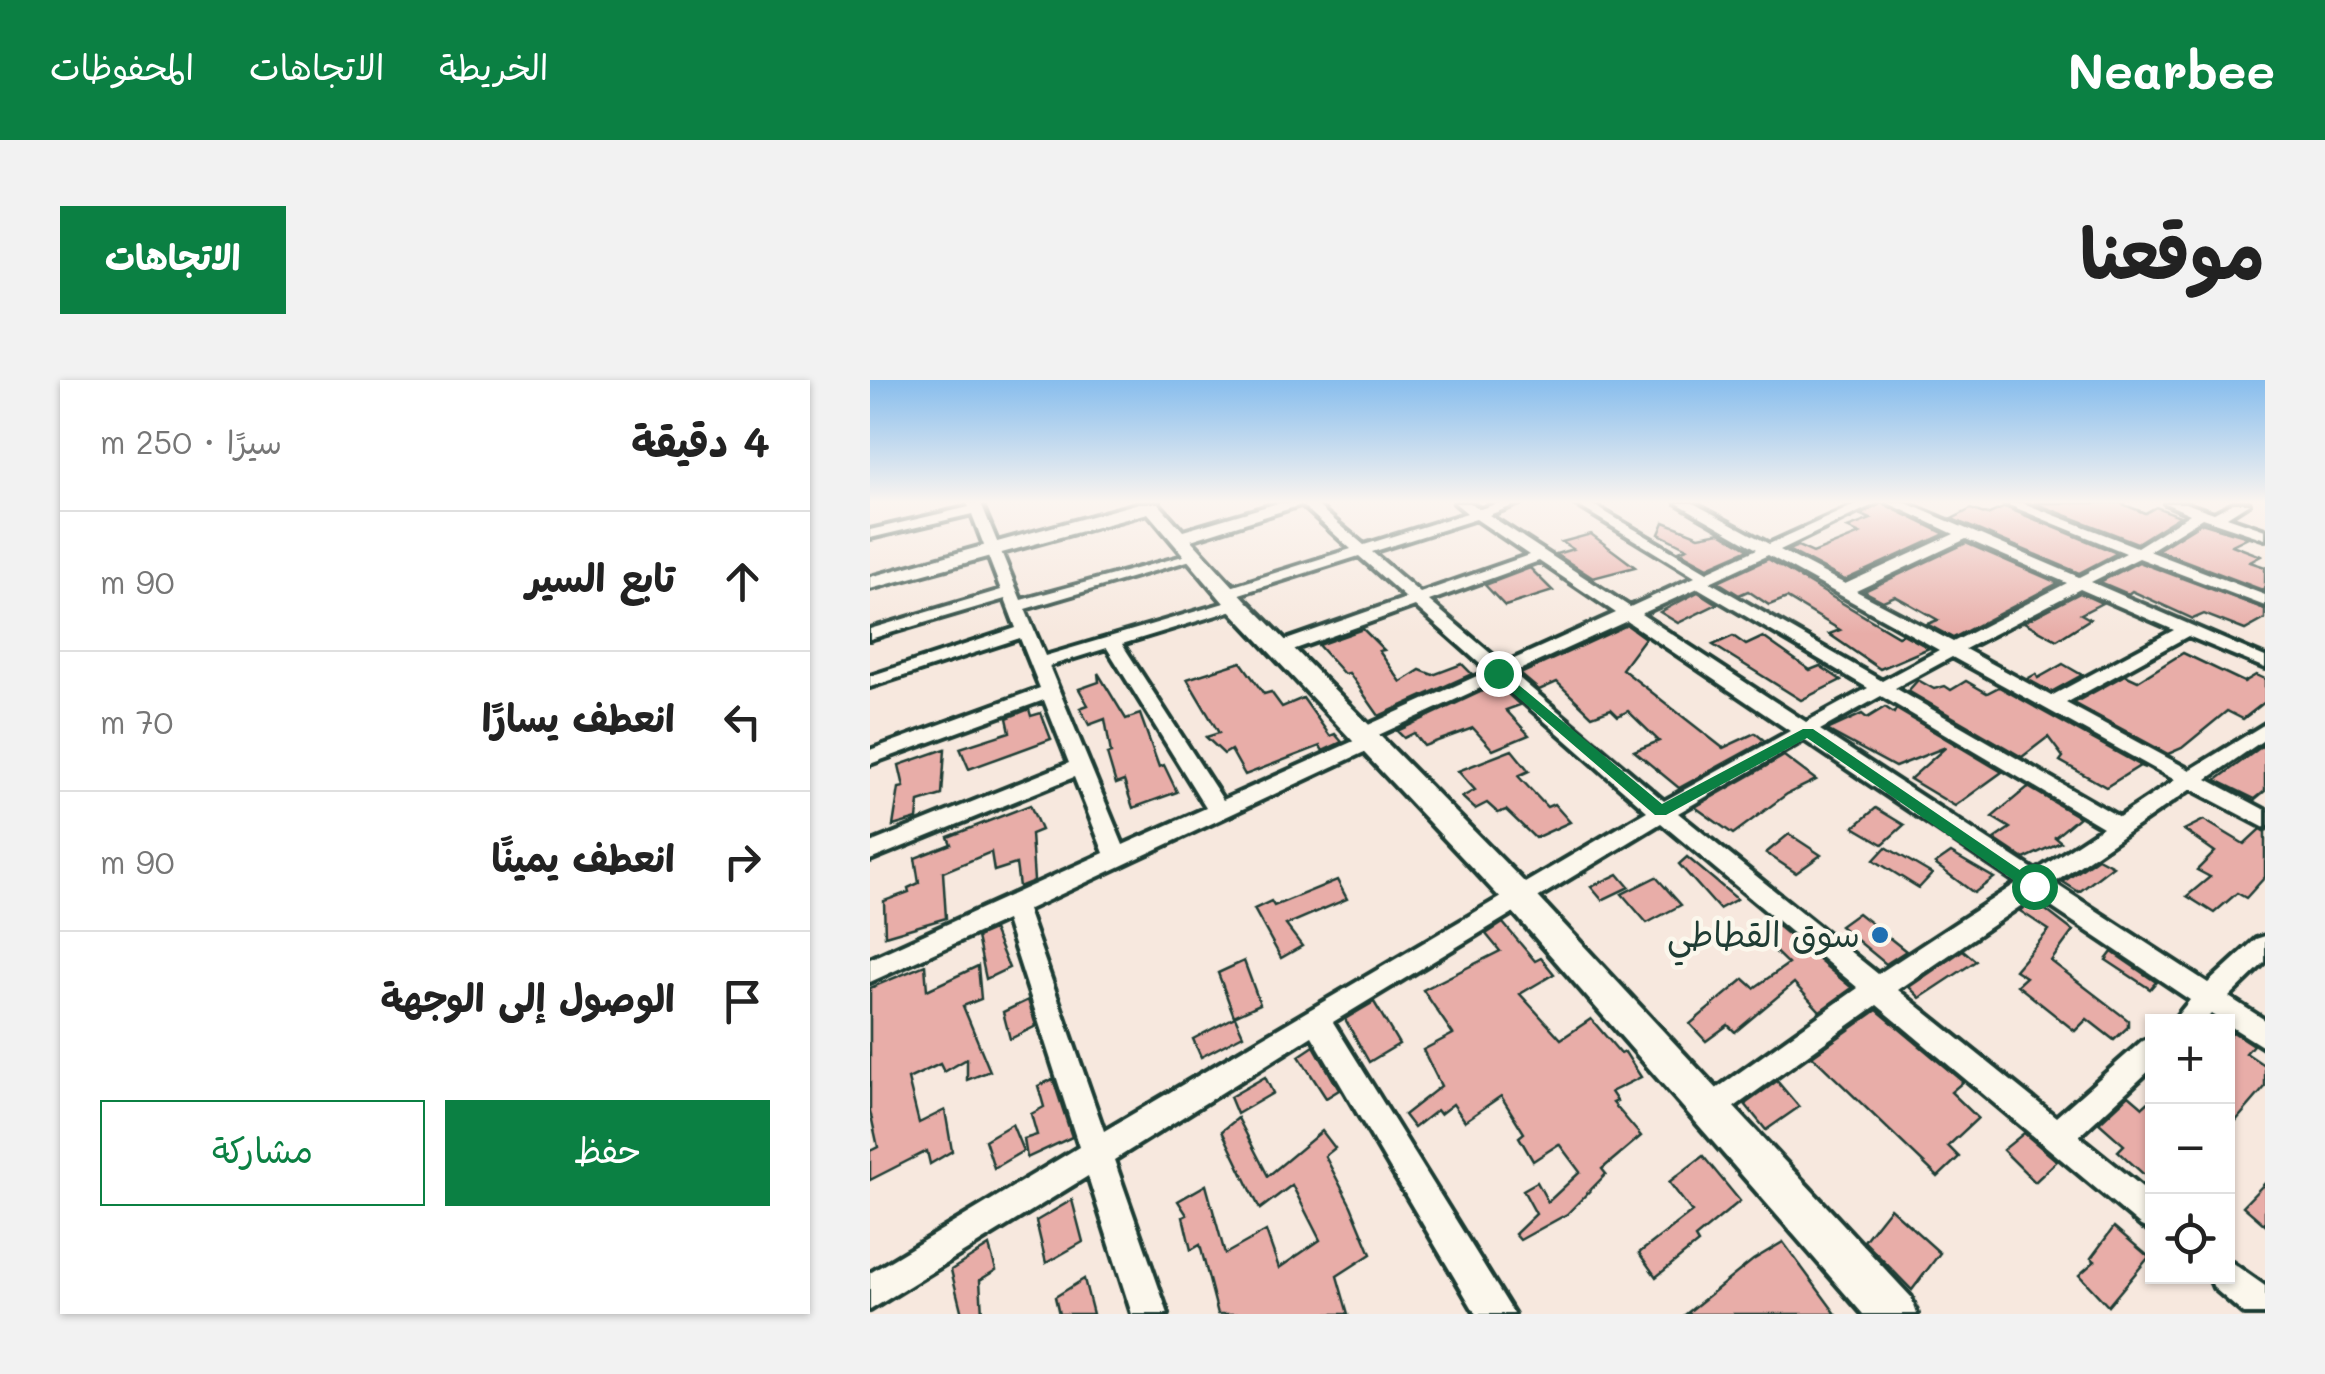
<!DOCTYPE html>
<html lang="ar">
<head>
<meta charset="utf-8">
<style>
  body { margin:0; font-family:Mali,"Playpen Sans Arabic",sans-serif; background:#f2f2f2; color:#222; direction:rtl }
  .controls { position:absolute; right:30px; bottom:30px; display:grid; overflow:hidden; border-radius:0px; box-shadow:0 2px 8px #0004 }
  .controls button { width:90px; height:90px; display:grid; place-items:center; padding:0; border:0; border-bottom:2px solid #e0e0e0; background:#fff; color:#222; font:50px sans-serif }
  .stop { position:absolute; width:30px; height:30px; margin:-22px; border:8px solid #0b8043; border-radius:50%; background:#fff }
  .stop.end { background:#0b8043; border-color:#fff; box-shadow:0 2px 10px #0008 }
  .list { margin:0; padding:0; list-style:none }
  h2 { display:flex; justify-content:space-between; align-items:center; height:130px; margin:0; padding:0 40px; font-size:42px }
  h2 small { font-size:32px; font-weight:400; color:#767676 }
  .list li { display:grid; grid-template-columns:65px 1fr auto; gap:30px; align-items:center; box-sizing:border-box; height:140px; padding:0 40px; border-top:2px solid #e0e0e0 }
  .list b { display:block; font-size:38px; white-space:nowrap }
  .list em { font-size:32px; font-style:normal; color:#767676 }
  .actions { display:flex; gap:20px; padding:30px 40px }
  .actions a { flex:1; padding:22px 0; border:2px solid #0b8043; border-radius:0px; text-align:center; font-size:35px; color:#0b8043 }
  .actions .main { background:#0b8043; color:#fff }
  .icon { flex:none; width:55px; height:55px; fill:none; stroke:currentColor; stroke-width:2; stroke-linecap:round; stroke-linejoin:round }
  .map { position:relative; flex:none; width:1395px; height:934px; overflow:hidden; direction:ltr; border-radius:0px }
  header { display:flex; align-items:center; gap:60px; box-sizing:border-box; height:140px; padding:0 50px; background:#0b8043; color:#fff }
  header strong { font-size:48px }
  nav { display:flex; gap:55px; margin-inline-start:auto; font-size:35px }
  .intro { display:flex; align-items:center; justify-content:space-between; box-sizing:border-box; height:240px; padding:0 60px }
  h1 { margin:0; font-size:70px }
  .button { padding:25px 45px; border-radius:0px; background:#0b8043; color:#fff; font-size:35px; font-weight:700 }
  main { display:flex; gap:60px; padding:0 60px }
  aside { flex:1; background:#fff; border-radius:0px; box-shadow:0 2px 8px #0004 }
  .map>svg:first-child { display:block }
</style>
</head>
<body>
<header>
<strong>Nearbee</strong>
<nav><a>الخريطة</a><a>الاتجاهات</a><a>المحفوظات</a></nav>
</header>
<div class="intro"><h1>موقعنا</h1><a class="button">الاتجاهات</a></div>
<main>
<div class="map">
<svg width="1395" height="934" viewBox="0 0 1395 934">
  <rect width="100%" height="100%" fill="#f7e8de"/>
  <filter id="ink" filterUnits="userSpaceOnUse"><feTurbulence type="fractalNoise" baseFrequency=".01" numOctaves="2"/><feDisplacementMap in="SourceGraphic" scale="20" xChannelSelector="R" yChannelSelector="G"/><feConvolveMatrix kernelMatrix="1 2 1 2 8 2 1 2 1" color-interpolation-filters="sRGB"/></filter>
  <g filter="url(#ink)">
    <g fill="#e8ada8" stroke="#1f3d34" stroke-width="2.5">
      <polygon points="1011,123 1075,154 975,200 918,170 928,166 943,173 990,154 977,148 1001,139 991,135"/>
      <polygon points="1164,123 1250,123 1275,133 1286,127 1310,136 1267,163"/>
      <polygon points="1135,127 1247,173 1209,193 1082,139 1101,129 1117,135"/>
      <polygon points="794,142 829,156 850,152 879,169 838,187 809,171 817,168 789,154"/>
      <polygon points="1331,143 1378,157 1362,165 1391,176 1380,182 1395,187 1395,211 1287,170"/>
      <polygon points="721,154 765,187 723,198 686,174 703,169 692,162"/>
      <polygon points="1096,163 1188,203 1083,258 1057,244 1068,240 1038,223 1025,216 1013,221 994,211"/>
      <polygon points="898,179 1028,256 1033,254 1059,268 1010,289 959,254 970,250 917,218 899,225 878,211 869,215 848,202"/>
      <polygon points="1269,182 1395,229 1395,239 1375,250 1334,234 1323,239 1262,211 1258,214 1230,202"/>
      <polygon points="660,188 683,211 635,226 615,205"/>
      <polygon points="828,212 847,224 808,243 790,232"/>
      <polygon points="1210,213 1232,223 1211,234 1220,239 1187,260 1154,242"/>
      <polygon points="757,245 775,258 752,289 853,368 885,353 895,361 809,408 764,371 789,361 758,331 748,336 741,329 722,336 687,302 669,310 650,294"/>
      <polygon points="493,249 514,270 509,271 531,302 550,290 563,295 592,284 602,294 509,336 479,293 474,294 448,265"/>
      <polygon points="863,256 876,265 893,257 940,290 950,286 971,300 931,320 843,265"/>
      <polygon points="1313,273 1374,302 1386,295 1395,299 1395,322 1373,339 1357,331 1312,368 1298,374 1204,323 1255,295 1268,301"/>
      <polygon points="371,282 394,314 401,312 412,327 433,318 460,356 465,354 472,362 453,371 450,366 375,395 361,370 354,374 336,357 349,353 317,299"/>
      <polygon points="1193,284 1212,295 1181,312 1157,299 1166,294 1168,298"/>
      <polygon points="228,293 256,339 270,334 289,387 294,385 307,412 263,428 254,401 246,404 237,374 241,373 235,339 219,345 210,328 218,325 209,309 229,302"/>
      <polygon points="1048,300 1064,309 1075,306 1081,310 1096,301 1117,313 1129,307 1275,388 1270,386 1236,407 1190,381 1193,377 1178,357 1152,377 1038,311"/>
      <polygon points="627,304 650,325 636,330 659,355 623,370 603,348 554,366 544,353 534,358 527,351"/>
      <polygon points="1015,327 1024,333 1026,329 1132,392 1085,426 1040,399 1076,367 1025,387 957,350 992,334 997,338"/>
      <polygon points="159,329 161,336 171,333 181,359 99,389 90,368 140,352 137,338"/>
      <polygon points="1395,364 1395,411 1385,419 1346,400"/>
      <polygon points="75,369 72,415 49,422 47,439 23,446 29,408 34,407 29,385"/>
      <polygon points="642,370 659,391 648,396 677,427 684,424 700,442 665,458 636,430 628,433 617,423 605,429 592,417 605,410 588,391"/>
      <polygon points="914,376 946,400 917,414 863,454 825,427"/>
      <polygon points="1158,407 1209,437 1185,457 1191,462 1154,479 1124,459 1140,448 1122,437"/>
      <polygon points="160,425 171,450 161,454 164,501 149,507 146,484 124,491 121,472 73,492 76,538 15,556 14,521 39,512 38,508 49,503 45,478 81,464 78,457"/>
      <polygon points="1006,428 1034,445 1013,464 984,447"/>
      <polygon points="1334,440 1374,464 1390,449 1395,452 1395,497 1376,518 1367,513 1344,533 1317,516 1340,497 1327,490 1345,472 1314,450"/>
      <polygon points="919,454 951,475 926,493 896,473"/>
      <polygon points="1016,467 1062,494 1049,508 1004,480"/>
      <polygon points="1081,473 1124,498 1104,513 1065,484"/>
      <polygon points="817,477 867,519 849,529 809,484"/>
      <polygon points="1228,478 1243,486 1209,512 1193,502"/>
      <polygon points="748,494 759,507 732,520 721,507"/>
      <polygon points="786,497 811,525 777,543 752,514"/>
      <polygon points="467,500 477,519 416,545 432,566 411,578 384,529 401,521 404,526"/>
      <polygon points="1164,521 1203,551 1181,581 1258,640 1258,647 1244,660 1217,639 1205,651 1147,605 1156,597 1145,590 1179,550 1150,531"/>
      <polygon points="988,533 1036,571 1016,584 970,546"/>
      <polygon points="898,538 982,608 950,631 924,603 865,652 858,645 836,661 820,644 874,599 884,608 918,584 893,560 902,553 891,542"/>
      <polygon points="633,543 665,581 671,578 684,594 650,614 691,659 721,639 751,674 755,672 771,697 741,712 747,721 743,723 771,756 732,789 736,794 697,834 650,860 645,854 666,834 653,810 667,802 678,822 710,792 689,764 663,781 649,757 654,753 631,716 595,741 583,724 570,734 567,730 544,748 534,735 571,706 553,670 583,654 553,610 630,571 616,554"/>
      <polygon points="123,550 139,588 116,599 107,557"/>
      <polygon points="1093,570 1106,581 1050,618 1039,607"/>
      <polygon points="1242,572 1286,602 1280,609 1236,580"/>
      <polygon points="374,581 390,624 364,636 348,593"/>
      <polygon points="55,585 57,610 108,586 111,619 93,626 120,691 97,700 97,679 74,692 70,684 38,699 49,743 75,730 82,771 60,784 57,771 0,800 0,771 8,767 0,731 0,608"/>
      <polygon points="158,620 166,646 140,659 133,632"/>
      <polygon points="504,622 529,664 499,682 475,639"/>
      <polygon points="1007,630 1093,702 1081,712 1108,738 1078,766 1089,777 1068,797 942,676"/>
      <polygon points="365,637 373,655 331,677 323,659"/>
      <polygon points="1363,652 1383,665 1376,673 1395,686 1395,707 1358,750 1358,658"/>
      <polygon points="444,666 469,710 456,718 429,676"/>
      <polygon points="395,697 403,713 367,734 360,717"/>
      <polygon points="183,699 202,757 157,778 154,759 167,755 161,734 174,727 168,706"/>
      <polygon points="907,701 929,727 896,750 875,724"/>
      <polygon points="1259,715 1273,727 1282,719 1282,802 1248,771 1254,765 1229,743"/>
      <polygon points="368,738 398,796 452,751 465,768 455,776 481,826 501,874 467,896 478,934 348,934 330,865 321,870 313,837 317,835 308,821 336,805 355,874 396,851 409,888 450,860 422,805 390,829 352,751"/>
      <polygon points="142,744 153,771 124,788 115,760"/>
      <polygon points="1154,753 1187,781 1165,802 1133,770"/>
      <polygon points="833,776 870,821 825,858 828,863 786,897 769,873 822,832 799,802"/>
      <polygon points="1395,803 1395,845 1373,826"/>
      <polygon points="202,820 213,862 176,883 166,841"/>
      <polygon points="1020,828 1070,873 1042,910 994,861"/>
      <polygon points="1244,847 1279,877 1238,926 1209,895 1225,881 1221,878"/>
      <polygon points="913,862 966,934 816,934 883,880"/>
      <polygon points="119,866 126,890 110,900 112,934 92,934 81,890"/>
      <polygon points="214,899 223,934 189,934 185,917"/>
    </g>
    <g fill="none" stroke-linecap="round" stroke-linejoin="round">
      <g stroke="#1f3d34" stroke-width="8">
        <g id="minor">
          <path d="M97 123H111L151 220 324 173 331 177 155 229 175 276 361 221H373V227L252 264 353 420 486 360 482 355 485 351 618 291 545 226 417 272H405V264L536 218 489 176 363 216H351V210L481 169 430 123H444L494 165 597 133 585 123H600L610 129 629 123H650L619 135 760 227 825 197 704 123H720L837 192 887 169 807 123H823L899 164 989 123H1007L910 170 975 204 1084 154 1018 123H1036L1209 197 1256 173 1134 123H1153L1267 167 1320 134 1295 123H1315L1344 133 1363 123H1379L1357 137 1395 150V159L1332 138 1279 171 1395 215V226L1269 178 1221 202 1395 277V288L1318 256 1196 323 1320 390 1395 344V359L1337 399 1395 430V448L1321 409 1184 503 1338 603 1386 559 1395 556V582L1359 617 1395 640V668L1341 634 1334 642H1302L1320 620 1165 516 1028 610 1186 737 1272 661 1282 657V688L1209 756 1282 815V851L1271 846 1007 625 842 743 832 739 827 729 832 719 988 608 791 443 463 642 644 934H606L442 656 244 780 298 934H262L218 796 0 930V893L209 767 136 540 0 602V579L234 473 204 397 0 480V463L199 383 174 320 0 384V370L170 308 150 258 0 307V296L146 248 135 219 0 259V249L131 210 102 134 0 158V150L99 127ZM606 139 659 175 550 213 502 172ZM1096 159 1197 203 1083 262 986 211ZM898 175 1069 270 1012 301 840 202ZM669 181 746 233 633 284 559 221ZM828 208 998 308 936 342 771 234ZM1210 209 1304 250 1181 316 1095 269ZM757 241 920 351 794 421 643 293ZM237 268 336 428 253 465 179 286ZM1082 277 1305 400 1249 437 1025 308ZM628 300 777 431 234 751 157 530 505 367 508 362 504 357ZM1011 316 1233 447 1166 491 950 350ZM934 360 1147 503 1008 594 808 433Z"/>
          <polygon points="1358,880 1395,906 1395,934 1374,934 1344,908 1339,896 1358,896"/>
        </g>
      </g>
      <g stroke="#1f3d34" stroke-width="8">
        <polygon id="tertiary" points="269,123 288,123 313,151 408,123 437,123 321,160 375,219 658,506 1041,917 1047,934 993,934 636,524 359,229 278,133 0,209 0,197"/>
      </g>
      <use href="#minor" fill="#fbf7ec" fill-rule="evenodd"/>
      <use href="#tertiary" fill="#fbf7ec" fill-rule="evenodd"/>
    </g>
  </g>
  <linearGradient id="sky" x2="0" y2="1"><stop stop-color="#87bded"/><stop offset="0.48" stop-color="#fbf5f0"/><stop offset="1" stop-color="#fbf5f0" stop-opacity="0"/></linearGradient>
  <rect width="1395" height="254" fill="url(#sky)"/>
  <polygon fill="#0b8043" points="623,291 632,291 792,424 933,349 943,349 1173,506 1171,510 1158,510 937,358 796,435 785,435 623,296"/>
  <circle fill="#1f6fb2" stroke="#fbf7ec" stroke-width="4" cx="1010" cy="555" r="10"/>
  <g text-anchor="middle" stroke-width="9" stroke-linejoin="round" paint-order="stroke">
    <g font-size="35" fill="#1f3d34" stroke="#fbf7ec" text-anchor="end">
      <text x="990" y="567">سوق القطاطي</text>
    </g>
  </g>
</svg>
<div class="controls">
<button>+</button>
<button>−</button>
<button><svg class="icon" aria-label="locate" viewBox="0 0 24 24"><circle cx="12" cy="12" r="6"/><path d="M12 2v4M12 18v4M2 12h4M18 12h4"/></svg></button>
</div>
<div class="stop" style="left:1164px;top:506px"></div>
<div class="stop end" style="left:628px;top:293px"></div>
</div>
<aside>
<h2>4 دقيقة<small>سيرًا · 250 m</small></h2>
<ul class="list">
<li><svg class="icon" aria-label="ahead" viewBox="0 0 24 24"><path d="M12 20V5M6 11l6-6 6 6"/></svg><div><b>تابع السير</b></div><em>90 m</em></li>
<li><svg class="icon" aria-label="left" viewBox="0 0 24 24"><path d="M17 20v-9H6M10 6l-5 5 5 5"/></svg><div><b>انعطف يسارًا</b></div><em>70 m</em></li>
<li><svg class="icon" aria-label="right" viewBox="0 0 24 24"><path d="M7 20v-9h11M14 6l5 5-5 5"/></svg><div><b>انعطف يمينًا</b></div><em>90 m</em></li>
<li><svg class="icon" aria-label="arrive" viewBox="0 0 24 24"><path d="M6 21V4h12l-3 4 3 4H6"/></svg><div><b>الوصول إلى الوجهة</b></div></li>
</ul>
<div class="actions"><a class="main">حفظ</a><a>مشاركة</a></div>
</aside>
</main>
</body>
</html>
